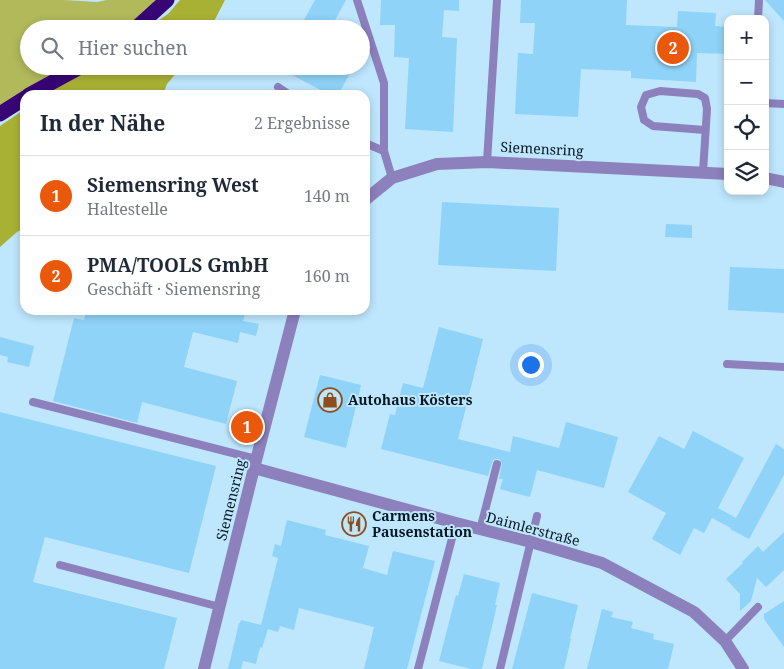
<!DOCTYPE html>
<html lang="de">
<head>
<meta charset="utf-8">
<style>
  body { margin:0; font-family:"Noto Serif",serif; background:#f6f6f7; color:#1f2937 }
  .controls { position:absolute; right:15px; top:15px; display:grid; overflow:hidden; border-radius:10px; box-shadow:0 2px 8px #0003 }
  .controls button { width:45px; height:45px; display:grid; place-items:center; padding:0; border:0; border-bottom:1px solid #e0e1e3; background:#fff; color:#1f2937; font:25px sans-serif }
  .you { position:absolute; left:530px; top:364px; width:18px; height:18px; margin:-12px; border:4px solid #fff; border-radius:50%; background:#1a73e8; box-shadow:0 0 0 8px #1a73e833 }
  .badge { display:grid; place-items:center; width:32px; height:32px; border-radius:50%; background:#ea580c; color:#fff; font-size:16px; font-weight:700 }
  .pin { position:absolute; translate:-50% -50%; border:2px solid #fff; box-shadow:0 1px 5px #0006 }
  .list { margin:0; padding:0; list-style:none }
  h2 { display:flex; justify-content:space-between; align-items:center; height:65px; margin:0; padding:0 20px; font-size:21px }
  h2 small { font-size:16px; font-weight:400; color:#747a83 }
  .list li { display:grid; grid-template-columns:32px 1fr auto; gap:15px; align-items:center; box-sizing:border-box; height:80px; padding:0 20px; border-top:1px solid #e0e1e3 }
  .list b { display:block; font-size:19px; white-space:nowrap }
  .list p { margin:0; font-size:16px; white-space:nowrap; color:#747a83 }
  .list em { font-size:16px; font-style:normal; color:#747a83 }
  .icon { flex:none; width:28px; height:28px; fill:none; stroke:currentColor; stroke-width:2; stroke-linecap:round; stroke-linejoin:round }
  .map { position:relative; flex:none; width:784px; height:669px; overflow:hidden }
  .search { position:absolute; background:#fff; box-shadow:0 2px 8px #0003; left:20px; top:20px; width:350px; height:55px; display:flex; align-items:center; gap:12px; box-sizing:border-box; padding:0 18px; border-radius:28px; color:#747a83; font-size:19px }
  .panel { position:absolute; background:#fff; box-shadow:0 2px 8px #0003; left:20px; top:90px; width:350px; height:225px; border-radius:15px }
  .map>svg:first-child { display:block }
</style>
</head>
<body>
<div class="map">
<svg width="784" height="669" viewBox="0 0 784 669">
  <rect width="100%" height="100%" fill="#bee6fd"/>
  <polygon fill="#b2b95b" points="0,0 64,0 97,2 107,0 156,0 141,17 126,29 29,29 29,66 72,66 0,109"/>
  <g fill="#a9b135">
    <polygon points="180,0 225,0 210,29 146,29 168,14"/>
    <polygon points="89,66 182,66 167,84 163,95 46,95"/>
    <polygon points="25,109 25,228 17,232 0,247 0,126"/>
  </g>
  <g fill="#8fd3f8">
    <polygon points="315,0 346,0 330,29 299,29"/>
    <polygon points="381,0 459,0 459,11 444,10 442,37 457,38 453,132 405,129 409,58 394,57 395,25 380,25"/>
    <polygon points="521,0 627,0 626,25 677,27 678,11 716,13 715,26 728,27 728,54 697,53 696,82 631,78 631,71 581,69 578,117 515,114 518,53 533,54 535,23 520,23"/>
    <polygon points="765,0 784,0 784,21"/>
    <polygon points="275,66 354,66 338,95 330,95"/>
    <polygon points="442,202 559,208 556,271 438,265"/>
    <polygon points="666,224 692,225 692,238 665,237"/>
    <polygon points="730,267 784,269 784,313 728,310"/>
    <polygon points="86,310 246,310 243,321 259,324 256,336 240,332 238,343 193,332 184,367 237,381 226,424 142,402 137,423 53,401 74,318 84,320"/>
    <polygon points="439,327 483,339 458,439 510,452 513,436 559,448 566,422 618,437 604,488 537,470 530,497 500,489 503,479 499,479 502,463 499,459 496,459 493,460 488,476 381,449 390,414 395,415 403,383 423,388"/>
    <polygon points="0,337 34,346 29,367 7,362 8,357 0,355"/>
    <polygon points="320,375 361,385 346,448 304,437"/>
    <polygon points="0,412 216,466 189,573 45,537 33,582 177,618 164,669 0,669"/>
    <polygon points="693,431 744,458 718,508 736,518 776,444 784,449 784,475 749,539 730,529 731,528 712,518 704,533 694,528 680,555 652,539 666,513 628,492 659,436 684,449"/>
    <polygon points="287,520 326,530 325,535 369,546 363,568 387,575 393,551 435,561 407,669 364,669 374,627 299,608 294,630 280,626 278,632 268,629 262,648 260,647 256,664 243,661 241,669 228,669 239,623 240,623 241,620 261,625 278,558 272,556 275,544 281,546"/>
    <polygon points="784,532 784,570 766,587 757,578 751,601 740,611 740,594 726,579 743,563 742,562 758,546 763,552"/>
    <polygon points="464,574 500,583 495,605 497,605 482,669 471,669 439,661 456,595 458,596"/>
    <polygon points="532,593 578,605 570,639 571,639 564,669 512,669"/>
    <polygon points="784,601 784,647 764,619 764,614"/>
    <polygon points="602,609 613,612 611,617 633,622 631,628 654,634 653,639 674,644 668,669 587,669"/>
  </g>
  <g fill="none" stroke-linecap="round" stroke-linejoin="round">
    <g stroke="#8c80bd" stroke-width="8">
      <polyline points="357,0 384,83 384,151 392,178"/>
      <polyline points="758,19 759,0"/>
      <polyline points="278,87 290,95"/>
      <polyline points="765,103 784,104"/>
      <polyline points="365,143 384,151"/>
      <polyline points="487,162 497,0"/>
      <polyline points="703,172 707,109 705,98 698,94 660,91 646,95 641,107 644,120 653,126 705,130"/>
      <polyline points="727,364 784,367"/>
      <polyline points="33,402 256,459"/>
      <polyline points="480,530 497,464"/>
      <polyline points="60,565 220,607"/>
      <polyline points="725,641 758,607"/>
      <polyline points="418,669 456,523"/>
      <polyline points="500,669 537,516"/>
    </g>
    <g stroke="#8c80bd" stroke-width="12">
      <polyline points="765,178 784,182"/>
      <polyline points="365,200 392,178 437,164 487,162 728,174"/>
      <polyline points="254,468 456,523 531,542 602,563 694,612 725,641 743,669"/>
      <polyline points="204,669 254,468 295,310"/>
    </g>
    <g stroke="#370576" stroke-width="15">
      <polyline points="135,29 167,0"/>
      <polyline points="29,95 82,66"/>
      <polyline points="0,114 25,98"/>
    </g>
  </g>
  <defs>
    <g id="shop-ring" transform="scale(1.25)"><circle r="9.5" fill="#bee6fd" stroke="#8f4c1c" stroke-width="1.5"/><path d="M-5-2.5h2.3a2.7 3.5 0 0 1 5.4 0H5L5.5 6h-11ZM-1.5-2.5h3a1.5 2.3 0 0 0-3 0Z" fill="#8f4c1c"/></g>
    <g id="restaurant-ring" transform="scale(1.25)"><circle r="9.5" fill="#bee6fd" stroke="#8f4c1c" stroke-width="1.5"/><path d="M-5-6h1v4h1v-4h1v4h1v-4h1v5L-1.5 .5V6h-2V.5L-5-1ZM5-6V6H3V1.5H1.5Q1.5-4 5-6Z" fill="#8f4c1c"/></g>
  </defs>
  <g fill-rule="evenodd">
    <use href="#shop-ring" x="330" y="400"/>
    <use href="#restaurant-ring" x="354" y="524"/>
  </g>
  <g text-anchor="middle" stroke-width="4" stroke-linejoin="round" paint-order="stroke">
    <g font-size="14" fill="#051822" stroke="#bee6fd">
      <text transform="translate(542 149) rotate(3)" y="5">Siemensring</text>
      <text transform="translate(231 500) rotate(-76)" y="5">Siemensring</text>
      <text transform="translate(533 529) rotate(15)" y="5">Daimlerstraße</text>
    </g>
    <g font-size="14" font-weight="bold" fill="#051822" stroke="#bee6fd" text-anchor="start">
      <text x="348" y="405">Autohaus Kösters</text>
      <text x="372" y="521">Carmens<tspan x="372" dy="16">Pausenstation</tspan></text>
    </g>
  </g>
</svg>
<div class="controls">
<button>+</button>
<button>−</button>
<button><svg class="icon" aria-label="locate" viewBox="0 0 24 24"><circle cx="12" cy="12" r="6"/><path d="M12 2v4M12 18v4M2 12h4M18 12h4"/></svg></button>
<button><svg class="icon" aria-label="layers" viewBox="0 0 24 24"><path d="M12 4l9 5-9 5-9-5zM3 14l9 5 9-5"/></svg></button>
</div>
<div class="you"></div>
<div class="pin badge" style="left:247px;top:427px">1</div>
<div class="pin badge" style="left:673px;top:48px">2</div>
<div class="search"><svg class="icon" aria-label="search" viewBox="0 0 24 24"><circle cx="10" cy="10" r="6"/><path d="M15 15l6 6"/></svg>Hier suchen</div>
<section class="panel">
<h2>In der Nähe<small>2 Ergebnisse</small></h2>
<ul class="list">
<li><span class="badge">1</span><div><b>Siemensring West</b><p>Haltestelle</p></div><em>140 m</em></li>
<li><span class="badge">2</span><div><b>PMA/TOOLS GmbH</b><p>Geschäft · Siemensring</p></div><em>160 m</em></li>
</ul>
</section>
</div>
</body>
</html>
